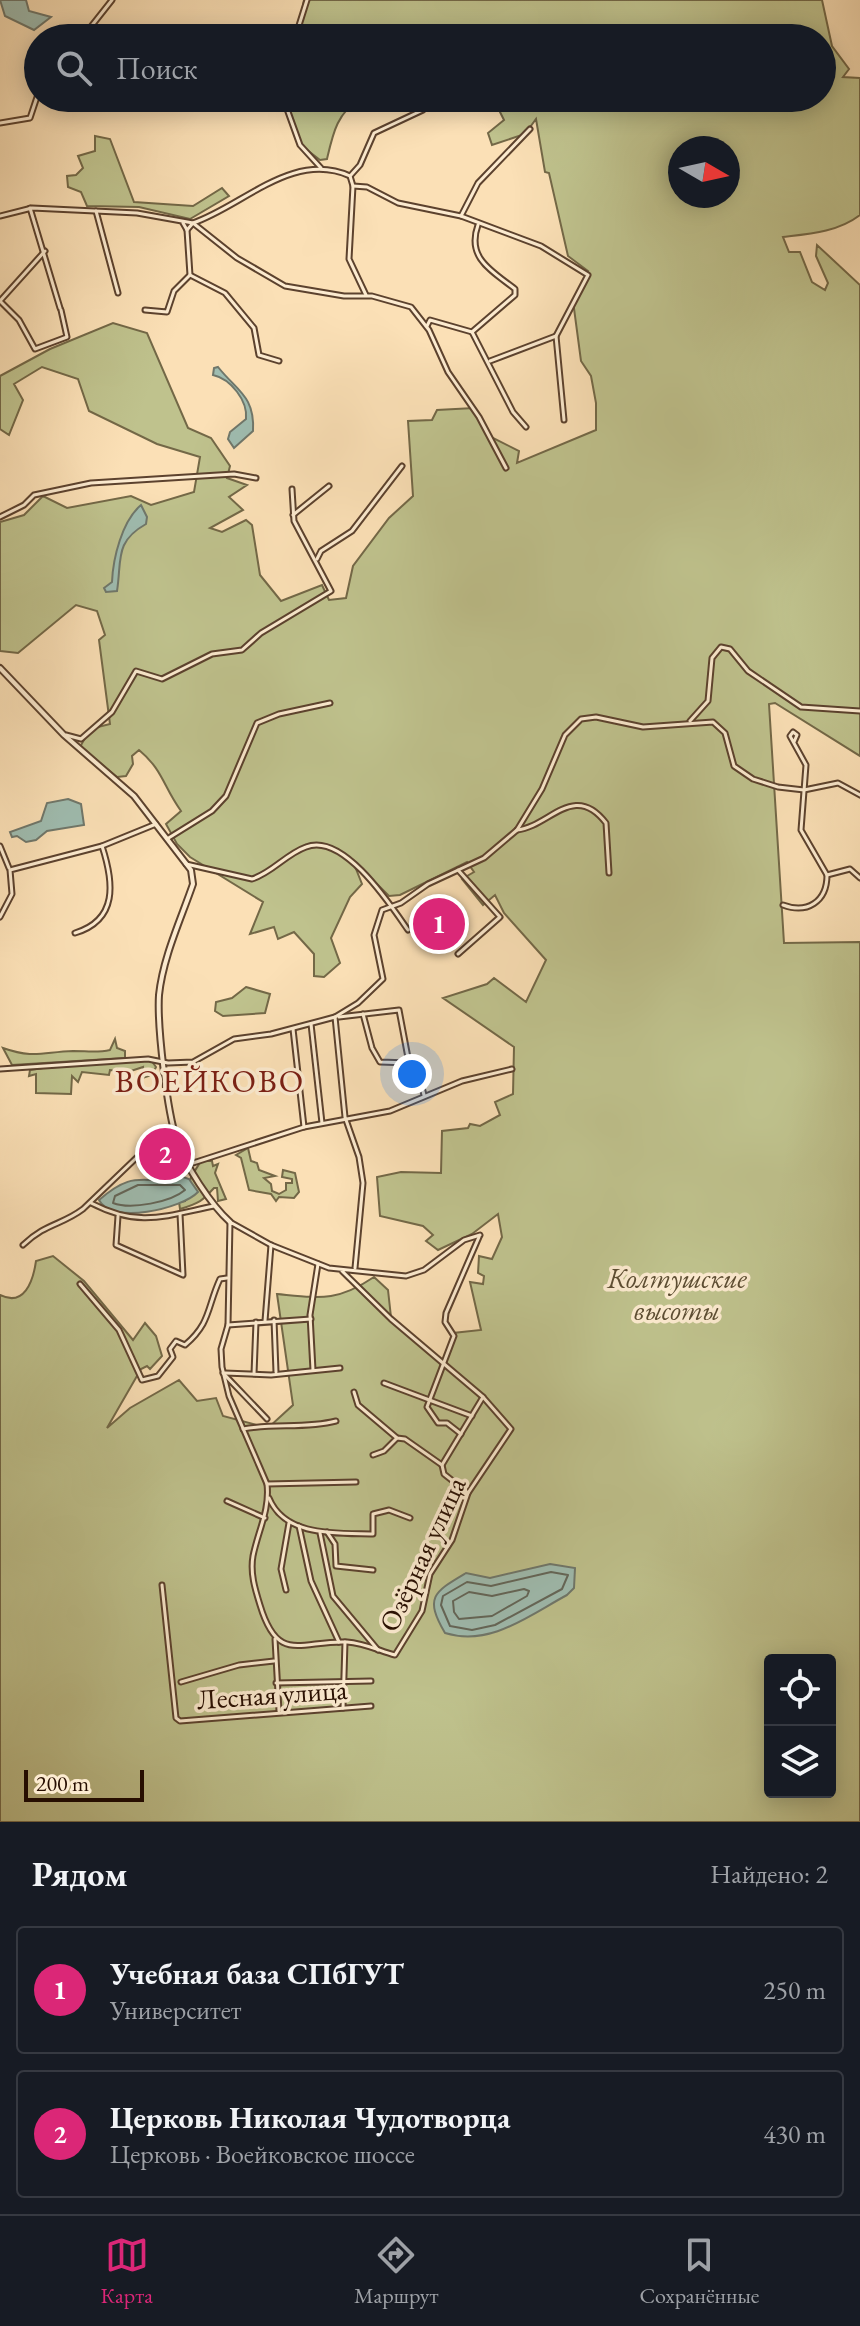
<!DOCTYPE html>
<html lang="ru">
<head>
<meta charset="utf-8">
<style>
  body { margin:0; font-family:"EB Garamond",serif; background:#242831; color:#f1f3f6 }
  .controls { position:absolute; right:24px; bottom:24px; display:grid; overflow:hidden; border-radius:8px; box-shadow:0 4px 20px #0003 }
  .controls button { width:72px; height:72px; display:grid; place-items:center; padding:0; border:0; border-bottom:2px solid #363941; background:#171b24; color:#f1f3f6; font:40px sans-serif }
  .compass { position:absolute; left:668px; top:136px; width:72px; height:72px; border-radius:50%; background:#171b24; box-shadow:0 4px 20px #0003; rotate:99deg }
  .scale { position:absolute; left:24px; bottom:20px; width:120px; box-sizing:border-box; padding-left:8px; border:4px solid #270e01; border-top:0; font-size:22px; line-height:28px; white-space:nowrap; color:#270e01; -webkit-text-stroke:6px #fcebd0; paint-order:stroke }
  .you { position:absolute; left:412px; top:1074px; width:28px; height:28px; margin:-20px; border:6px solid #fff; border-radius:50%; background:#1a73e8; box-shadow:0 0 0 12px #1a73e833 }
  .badge { display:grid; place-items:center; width:52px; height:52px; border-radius:50%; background:#db2777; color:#fff; font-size:26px; font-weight:700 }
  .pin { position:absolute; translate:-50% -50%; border:4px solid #fff; box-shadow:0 2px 8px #0006 }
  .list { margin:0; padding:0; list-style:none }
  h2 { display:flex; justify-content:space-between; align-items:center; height:104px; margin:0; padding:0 32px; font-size:34px }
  h2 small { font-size:26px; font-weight:400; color:#9ea1a6 }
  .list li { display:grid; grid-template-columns:52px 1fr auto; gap:24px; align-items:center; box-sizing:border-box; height:128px; margin:0 16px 16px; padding:0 16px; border:2px solid #363941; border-radius:8px }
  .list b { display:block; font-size:30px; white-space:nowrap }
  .list p { margin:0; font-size:26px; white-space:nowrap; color:#9ea1a6 }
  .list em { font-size:26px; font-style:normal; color:#9ea1a6 }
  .icon { flex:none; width:44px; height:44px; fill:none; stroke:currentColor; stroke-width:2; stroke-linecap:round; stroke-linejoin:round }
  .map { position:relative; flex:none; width:860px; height:1822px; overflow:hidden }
  .search { position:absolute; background:#171b24; box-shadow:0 4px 20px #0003; left:24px; right:24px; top:24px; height:88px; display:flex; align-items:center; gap:20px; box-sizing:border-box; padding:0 28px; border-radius:44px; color:#9ea1a6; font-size:30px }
  .sheet { height:392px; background:#171b24 }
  nav { display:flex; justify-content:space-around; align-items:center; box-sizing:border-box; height:112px; border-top:2px solid #363941; background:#171b24; font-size:22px; color:#9ea1a6 }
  nav a { display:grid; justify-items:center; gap:4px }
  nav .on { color:#db2777 }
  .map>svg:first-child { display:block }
</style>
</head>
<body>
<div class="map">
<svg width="860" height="1822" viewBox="0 0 860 1822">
  <rect width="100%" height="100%" fill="#fbe0b6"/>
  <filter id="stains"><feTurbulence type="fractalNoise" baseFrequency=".0025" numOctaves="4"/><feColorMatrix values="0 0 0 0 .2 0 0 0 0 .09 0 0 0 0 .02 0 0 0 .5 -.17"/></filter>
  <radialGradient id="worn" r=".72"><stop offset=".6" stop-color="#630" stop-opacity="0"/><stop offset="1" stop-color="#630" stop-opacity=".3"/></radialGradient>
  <g fill="#bfc28d" stroke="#736847" stroke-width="2" fill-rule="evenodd">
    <path d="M304 0H822L832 46 849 69 843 77 860 78V215C838 232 809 234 783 237L789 252H800L812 282 825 290 828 283 816 256 817 245 860 285V756L775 703 769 704 784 943 860 942V1822H0V1295C24 1307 33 1282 36 1261L53 1256 84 1281 133 1340 145 1323 156 1336 162 1356 150 1369 147 1366 141 1369 107 1428 130 1408 179 1380 197 1401 216 1398 223 1416 268 1428 293 1405 277 1294C320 1298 337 1302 374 1277L388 1290 391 1317 443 1362 453 1333 481 1330 470 1282 483 1284 484 1276 478 1273 479 1256 492 1259 502 1237 498 1214 472 1234 438 1250 426 1241 433 1235 423 1226 380 1216 377 1177 401 1172 441 1173 442 1131 468 1128 470 1124 480 1126 500 1115 495 1102 513 1094 514 1047 443 998 487 984 494 978 526 1002 546 960 504 913 495 895 483 905 462 879 474 872 467 862 400 895 389 896 352 859 362 884 350 897 331 938 340 963 324 977 314 976V954L294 932 278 939 274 927 250 934 263 902 190 857 177 844 166 824 181 811C163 786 163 770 139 750L132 756 133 764 126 776 117 777 80 747 90 729 110 724 99 640 105 635 97 611 76 605 18 653 0 651V522L24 515 43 496 67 508 131 496 151 505 194 492 200 457 157 444 89 411 78 379 42 367 14 384 23 400 9 435 0 429V376L50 349 113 323 147 333 188 428 211 438 230 466 227 478 247 485 229 497 243 510 210 528 222 532 246 520 252 525 260 575 281 601 322 585 329 600 346 598 353 566 389 518 413 496 408 421 432 420 437 410 474 408 489 436 519 451 517 463 596 430V403L591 376 581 361 573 301 588 271 568 256 549 173 545 172 536 119 525 134 492 145 488 133 504 120 493 98H822V38H297ZM680 148H728V196H680ZM770 1660H830V1792H770Z"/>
    <path d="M283 98H361C337 113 333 133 327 159L320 160 302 146Z"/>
    <polygon points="95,136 110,139 134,202 193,206 222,188 229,196 190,219 139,207 87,206 81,192 68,187 67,176 76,175 83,168 78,156 95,151"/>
    <polygon points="246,987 270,994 265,1013 223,1016 215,1011 216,1002 232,998"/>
    <path d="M115 1039 117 1048 125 1051V1058L12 1065 3 1048C34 1059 43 1052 73 1051 87 1051 97 1053 110 1050Z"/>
    <polygon points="151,1060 156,1067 152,1075 142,1078 143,1067 128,1072 110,1070 109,1075 82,1072 78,1082 72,1076 71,1094 36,1093 36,1074 29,1076 30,1070 43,1068"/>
    <polygon points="248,1148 251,1161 257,1163 259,1170 275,1176 264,1178 271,1184 272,1191 279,1194 286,1190 286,1183 292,1183 292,1179 282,1177 283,1170 295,1173 299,1192 294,1198 279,1197 276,1201 271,1194 249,1190 241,1158 236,1155"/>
    <path d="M201 1161H212L213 1166 218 1164 215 1173 226 1199 218 1201 217 1188H214C202 1201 200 1203 180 1209L179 1202 185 1201 191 1177Z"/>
  </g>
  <g fill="#9fbdb1" stroke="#6f776b" stroke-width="2">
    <polygon points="0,0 26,0 29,11 51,17 34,30 5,16"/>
    <path d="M218 367C237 391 255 396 253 431L234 448 228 439 230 432 246 419C248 401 231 379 213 375L214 368Z"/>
    <path d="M141 505 147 517 146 524C114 542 122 560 117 591L106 592 104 588 112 582C113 558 122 521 141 505Z"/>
    <polygon points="68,799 81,804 84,825 47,831 36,840 26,842 17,836 12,837 10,832 41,821 47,803"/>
    <path d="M180 1176 189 1179 198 1192C182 1209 111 1225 99 1200 138 1166 144 1188 180 1176Z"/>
    <path d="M550 1564 575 1568 574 1588 567 1595C528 1616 490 1647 445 1633 424 1597 434 1592 466 1573L490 1578Z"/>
  </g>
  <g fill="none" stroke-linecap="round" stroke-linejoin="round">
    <g stroke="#636659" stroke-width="2">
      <path d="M138 1185H180L185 1190C171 1202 131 1210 113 1203L115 1196Z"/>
      <polygon points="551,1572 568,1575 562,1589 495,1625 472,1630 450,1626 441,1605 443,1596 467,1582 491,1586"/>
      <polygon points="524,1589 529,1591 527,1596 492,1616 459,1619 454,1612 453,1601 469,1592 492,1596"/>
    </g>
    <g stroke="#5c422e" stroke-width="7">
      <g id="minor">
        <polyline points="82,38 112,0"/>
        <polyline points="295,38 307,0"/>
        <polyline points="283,98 300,145 321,168"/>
        <polyline points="0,123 30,118 38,94"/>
        <polyline points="351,175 360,165 374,133 423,110 440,98"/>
        <polyline points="350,176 353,186 349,259 366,295"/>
        <polyline points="353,186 367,187 398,203 461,216 541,246 588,275 556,336 564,420"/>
        <polyline points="30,208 60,308"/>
        <polyline points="96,211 118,293"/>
        <polyline points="0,216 32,208 137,213 193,223 237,258 285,286 344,296 372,296 411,307 429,330 448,372 479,417 506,468"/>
        <polyline points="461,216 478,183 530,129"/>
        <path d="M478 225C466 258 492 271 515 289V295L472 332 513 412 526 427"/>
        <path d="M187 230 193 223C243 206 293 150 350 176"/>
        <polyline points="45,251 0,301 19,320 35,349 67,337 61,310"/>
        <polyline points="190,275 225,293 254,328 259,355 279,361"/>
        <polyline points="145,310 167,312 174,291 190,275 187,230 183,223"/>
        <polyline points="427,326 430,320 472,332"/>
        <polyline points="490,361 556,336"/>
        <polyline points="293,515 329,486"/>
        <polyline points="0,517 24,505 34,495 91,483 234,474 256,478"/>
        <polyline points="317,559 321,551 352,531 402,466"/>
        <polyline points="690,721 708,701 712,658 721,647 730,649 748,671 801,707 860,711"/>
        <polyline points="66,735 81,739 112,712 136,671 162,679 212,654 242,650 261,633 331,591 294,521 292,489"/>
        <path d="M517 830C549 827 574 781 606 823L609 873"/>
        <polyline points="167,839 212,811 226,796 257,723 279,714 330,703"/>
        <polyline points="0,846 9,868"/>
        <path d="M186 864 252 879C272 873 286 854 306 847 343 832 390 904 408 930"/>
        <polyline points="458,870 500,917 458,954"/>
        <polyline points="827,875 850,869 860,878"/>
        <path d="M783 905C807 914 827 902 827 875L801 830 806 765 790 736 793 732 797 735 794 742"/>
        <polyline points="0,917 12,894 10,870 102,846 156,824"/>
        <path d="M75 933C118 920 114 883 102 846"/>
        <polyline points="363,1014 372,1048 380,1062 409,1063"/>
        <polyline points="335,1017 345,1117 359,1157 363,1183 355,1268"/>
        <polyline points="339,1017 399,1010 409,1063 417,1068 424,1095"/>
        <polyline points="311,1024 322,1123"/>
        <polyline points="293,1029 304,1127"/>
        <polyline points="0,1069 148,1059 168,1063 193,1062 234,1039 271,1034 335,1017 358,1003 383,979 374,935 382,910 401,903 428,884 484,858 517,830 542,789 565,735 581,719 596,717 643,727 713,722 725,733 734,766 753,779 778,787 804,790 838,783 860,795"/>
        <polyline points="190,1164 304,1127 390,1111 462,1081 512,1069"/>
        <path d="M91 1203C139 1228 165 1216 214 1206"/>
        <polyline points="118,1216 116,1245 183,1275 180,1214"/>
        <path d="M23 1245C46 1223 62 1225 83 1209L156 1139 174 1129"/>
        <path d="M342 1271 391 1319 483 1397 511 1429 468 1493 452 1540 430 1574 422 1611 395 1655C380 1651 364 1643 347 1642 301 1640 278 1665 260 1605 255 1589 250 1573 253 1556 258 1531 270 1510 267 1484L229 1396 222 1367 221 1349 228 1325 230 1222 271 1245 329 1268 406 1276 424 1270 464 1240 480 1235"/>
        <path d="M80 1284 119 1330 142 1380 158 1376 173 1357 170 1349 176 1341 185 1345C211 1323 207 1307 220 1279L227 1278"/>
        <polyline points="274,1320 276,1372"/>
        <polyline points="265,1321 271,1245"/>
        <polyline points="228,1325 311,1319"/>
        <polyline points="313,1370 310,1315 318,1264"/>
        <polyline points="223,1373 267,1419"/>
        <polyline points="225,1373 271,1375 340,1368"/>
        <polyline points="254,1374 256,1322"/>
        <polyline points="384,1383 472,1416"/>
        <polyline points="354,1392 358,1405 397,1438 405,1439 442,1465 444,1474 468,1493"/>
        <path d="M243 1429C275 1423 305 1429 336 1421"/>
        <polyline points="461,1434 447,1423 438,1423 427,1407 454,1336 445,1322 446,1313 479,1237"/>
        <polyline points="373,1455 384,1451 397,1438"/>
        <polyline points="442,1465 483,1397"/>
        <polyline points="267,1484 356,1482"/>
        <path d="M269 1498C285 1537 336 1533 373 1534V1514L389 1510 410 1518"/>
        <polyline points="227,1501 265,1518"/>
        <polyline points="299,1526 311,1581 339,1642"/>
        <polyline points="327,1532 335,1544 336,1566 373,1570"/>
        <polyline points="320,1533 333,1596 378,1650"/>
        <polyline points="162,1585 176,1718 180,1721 371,1706"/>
        <polyline points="286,1590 281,1569 289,1523"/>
        <polyline points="275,1639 279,1711"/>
        <polyline points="181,1682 239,1665 274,1661"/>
        <polyline points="276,1683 371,1681"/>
        <polyline points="343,1708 345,1642"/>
      </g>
    </g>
    <g stroke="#5c422e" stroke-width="8">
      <path id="tertiary" d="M0 668 64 735 134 796 191 870 193 884C181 919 163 957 159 995 157 1026 167 1111 177 1141 185 1165 211 1205 230 1222"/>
    </g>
    <use href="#minor" stroke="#fcebd0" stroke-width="3"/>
    <use href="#tertiary" stroke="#fcebd0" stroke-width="4"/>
  </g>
  <g text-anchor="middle" stroke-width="7" stroke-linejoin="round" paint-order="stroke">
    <g font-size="28" font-style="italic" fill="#5c4d32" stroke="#fcebd0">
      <text x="677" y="1288">Колтушские<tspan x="677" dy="32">высоты</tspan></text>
    </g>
    <g font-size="28" fill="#270e01" stroke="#fcebd0">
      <text transform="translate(422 1554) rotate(-65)" y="10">Озёрная улица</text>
      <text transform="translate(272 1694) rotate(-4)" y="10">Лесная улица</text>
    </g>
    <g font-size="32" letter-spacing="2" fill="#7a1f14" stroke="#fcebd0">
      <text x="210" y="1092">ВОЕЙКОВО</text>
    </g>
  </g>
  <rect width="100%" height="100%" filter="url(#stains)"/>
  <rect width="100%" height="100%" fill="url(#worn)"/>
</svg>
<div class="controls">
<button><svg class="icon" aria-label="locate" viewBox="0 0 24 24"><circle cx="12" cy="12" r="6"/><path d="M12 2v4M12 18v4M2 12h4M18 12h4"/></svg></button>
<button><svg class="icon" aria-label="layers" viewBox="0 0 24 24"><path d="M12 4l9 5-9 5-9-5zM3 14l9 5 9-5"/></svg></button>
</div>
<svg class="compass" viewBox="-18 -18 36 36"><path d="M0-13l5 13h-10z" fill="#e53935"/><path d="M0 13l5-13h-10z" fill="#9ea1a6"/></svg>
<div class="scale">200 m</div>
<div class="you"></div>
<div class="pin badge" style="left:439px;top:924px">1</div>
<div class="pin badge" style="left:165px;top:1154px">2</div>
<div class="search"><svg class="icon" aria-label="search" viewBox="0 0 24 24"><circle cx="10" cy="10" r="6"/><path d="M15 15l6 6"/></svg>Поиск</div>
</div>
<section class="sheet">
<h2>Рядом<small>Найдено: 2</small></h2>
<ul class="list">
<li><span class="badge">1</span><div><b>Учебная база СПбГУТ</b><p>Университет</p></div><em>250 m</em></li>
<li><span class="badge">2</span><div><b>Церковь Николая Чудотворца</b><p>Церковь · Воейковское шоссе</p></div><em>430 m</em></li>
</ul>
</section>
<nav>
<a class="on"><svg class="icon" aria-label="map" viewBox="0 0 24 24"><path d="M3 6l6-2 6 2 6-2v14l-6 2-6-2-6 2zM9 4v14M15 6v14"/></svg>Карта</a>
<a><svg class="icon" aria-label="directions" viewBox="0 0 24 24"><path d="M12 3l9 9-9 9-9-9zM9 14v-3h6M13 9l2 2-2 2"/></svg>Маршрут</a>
<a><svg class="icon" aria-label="saved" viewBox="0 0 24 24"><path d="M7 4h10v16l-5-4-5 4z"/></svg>Сохранённые</a>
</nav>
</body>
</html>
